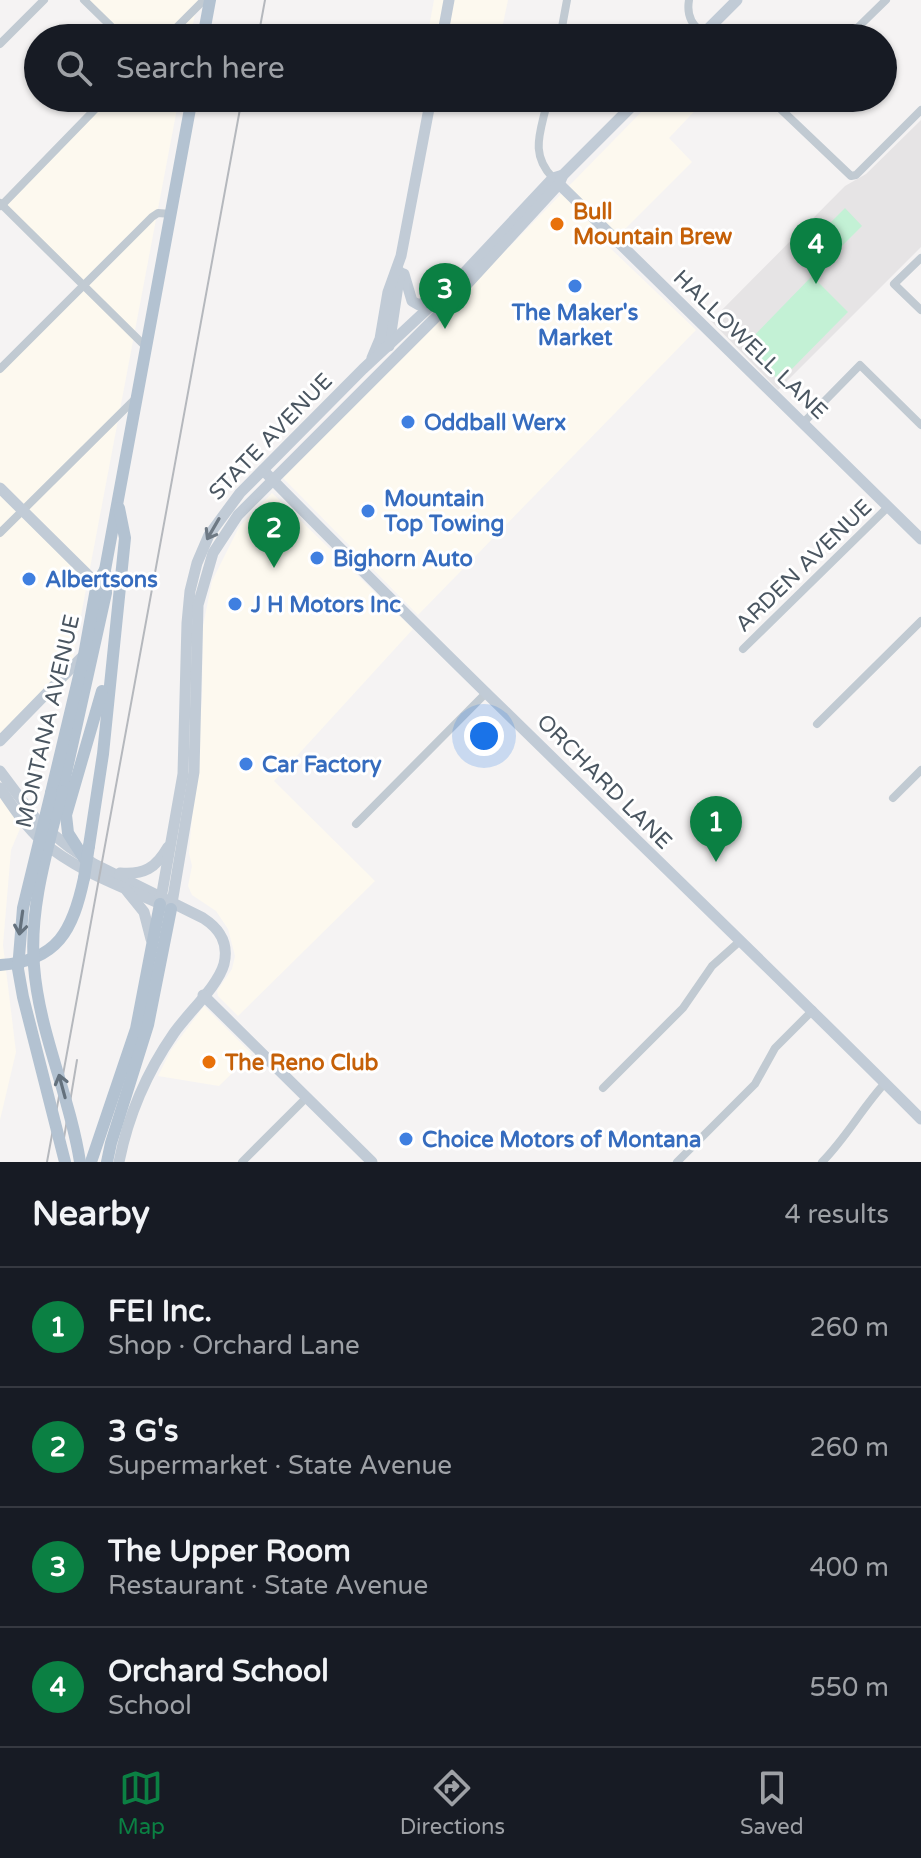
<!DOCTYPE html>
<html lang="en">
<head>
<meta charset="utf-8">
<style>
  body { margin:0; font-family:"Varela Round",sans-serif; background:#20242c; color:#f1f3f6 }
  .you { position:absolute; left:484px; top:736px; width:28px; height:28px; margin:-20px; border:6px solid #fff; border-radius:50%; background:#1a73e8; box-shadow:0 0 0 12px #1a73e833 }
  .badge { display:grid; place-items:center; width:52px; height:52px; border-radius:50%; background:#0b8043; color:#fff; font-size:26px; font-weight:700 }
  .pin { position:absolute; translate:-50% -66px; filter:drop-shadow(0 2px 4px #0008) }
  .pin::after { content:''; position:absolute; top:42px; width:28px; height:24px; background:inherit; clip-path:polygon(0 0,100% 0,50% 100%) }
  .list { margin:0; padding:0; list-style:none }
  h2 { display:flex; justify-content:space-between; align-items:center; height:104px; margin:0; padding:0 32px; font-size:34px }
  h2 small { font-size:26px; font-weight:400; color:#9ea1a6 }
  .list li { display:grid; grid-template-columns:52px 1fr auto; gap:24px; align-items:center; box-sizing:border-box; height:120px; padding:0 32px; border-top:2px solid #363941 }
  .list b { display:block; font-size:30px; white-space:nowrap }
  .list p { margin:0; font-size:26px; white-space:nowrap; color:#9ea1a6 }
  .list em { font-size:26px; font-style:normal; color:#9ea1a6 }
  .icon { flex:none; width:44px; height:44px; fill:none; stroke:currentColor; stroke-width:2; stroke-linecap:round; stroke-linejoin:round }
  .map { position:relative; flex:none; width:921px; height:1162px; overflow:hidden }
  .search { position:absolute; background:#171b24; box-shadow:0 2px 6px #0004; left:24px; right:24px; top:24px; height:88px; display:flex; align-items:center; gap:20px; box-sizing:border-box; padding:0 28px; border-radius:44px; color:#9ea1a6; font-size:30px }
  .sheet { height:584px; background:#171b24 }
  nav { display:flex; justify-content:space-around; align-items:center; box-sizing:border-box; height:112px; border-top:2px solid #363941; background:#171b24; font-size:22px; color:#9ea1a6 }
  nav a { display:grid; justify-items:center; gap:4px }
  nav .on { color:#0b8043 }
  .map>svg:first-child { display:block }
</style>
</head>
<body>
<div class="map">
<svg width="921" height="1162" viewBox="0 0 921 1162">
  <rect width="100%" height="100%" fill="#f5f3f3"/>
  <g fill="#fdf9ef">
    <polygon points="84,0 198,0 190,38 123,38"/>
    <polygon points="434,0 508,0 500,38 427,38"/>
    <polygon points="106,98 179,98 69,679 0,742 0,369 84,285 2,205"/>
    <polygon points="655,98 707,98 669,138 692,162 608,246 696,330 418,615 283,478"/>
    <polygon points="272,493 413,629 274,781 375,881 238,1016 218,996 217,991 232,969 235,956 228,929 216,911 192,895 188,886 192,866 189,853 202,698 203,626 212,581 239,527"/>
    <polygon points="0,792 22,824 11,850 3,945 16,1052 0,1120"/>
    <polygon points="204,1006 252,1054 219,1086 158,1076 171,1050"/>
  </g>
  <polygon fill="#e6e4e5" points="921,120 921,247 778,390 711,321 845,186 866,174"/>
  <g fill="#c3f1d5">
    <polygon points="845,208 862,226 833,255 815,238"/>
    <polygon points="812,276 848,312 780,381 744,346"/>
  </g>
  <g fill="none" stroke-linecap="round" stroke-linejoin="round">
    <g stroke="#c1cad2" stroke-width="8">
      <polyline points="84,0 123,38"/>
      <path d="M689 0C686 18 693 25 706 37"/>
      <polyline points="166,38 204,0"/>
      <polyline points="560,38 567,0"/>
      <polyline points="847,38 886,0"/>
      <polyline points="0,44 44,0"/>
      <polyline points="181,98 190,107"/>
      <path d="M548 98C542 130 528 152 553 178"/>
      <polyline points="769,98 851,176 856,175 921,110"/>
      <polyline points="779,107 788,98"/>
      <polyline points="0,203 146,347"/>
      <polyline points="1,206 106,98"/>
      <polyline points="921,258 894,284 921,310"/>
      <polyline points="0,369 152,217 158,213 171,214"/>
      <polyline points="803,423 860,365 921,425"/>
      <polyline points="0,533 137,397"/>
      <polyline points="743,649 888,507"/>
      <polyline points="817,724 921,621"/>
      <polyline points="893,798 921,770"/>
      <polyline points="356,824 487,692"/>
      <polyline points="603,1088 683,1008 712,966 740,941"/>
      <polyline points="242,1162 306,1098"/>
      <polyline points="677,1162 755,1084 775,1048 813,1010"/>
      <path d="M822 1162C846 1138 862 1108 885 1083"/>
    </g>
    <g stroke="#c1cbd6" stroke-width="11">
      <polyline points="442,38 449,0"/>
      <polyline points="699,38 737,0"/>
      <polyline points="556,181 921,539"/>
      <polyline points="404,274 412,301 419,305 432,298"/>
      <polyline points="389,346 400,272"/>
      <polyline points="372,358 380,339 388,292 401,256 431,98"/>
      <path d="M263 470C478 690 703 901 921 1119"/>
      <polyline points="0,488 103,590"/>
      <polyline points="0,741 84,655"/>
      <path d="M0 771 39 823 69 847 94 864 203 918C220 929 229 943 224 964 218 986 188 1013 174 1033 147 1072 128 1116 119 1162"/>
      <path d="M0 788C13 807 26 827 43 842 78 872 124 887 165 906"/>
      <path d="M120 873C144 875 156 868 168 847"/>
      <polyline points="127,891 144,912 151,939"/>
      <polyline points="160,904 183,774 187,623 190,591 197,563 209,535 240,493 363,369 450,288 553,178 563,175"/>
      <polyline points="171,909 194,772 198,605 213,553 238,515 448,305 559,184 563,175 640,98"/>
      <polyline points="203,995 372,1162"/>
    </g>
    <g stroke="#b3c2d1" stroke-width="12">
      <polyline points="203,38 210,0"/>
      <polyline points="62,791 106,593 105,570 192,98"/>
      <polyline points="51,793 84,655 97,583 105,570"/>
      <polyline points="89,846 103,754 125,538 119,508"/>
      <polyline points="84,858 68,833 66,815 102,691"/>
      <path d="M0 965C58 961 73 930 84 878"/>
      <polyline points="91,1162 136,1029 160,904"/>
      <polyline points="107,1162 111,1143 148,1025 171,909"/>
    </g>
    <g stroke="#b5b8bd" stroke-width="2">
      <polyline points="258,38 265,0"/>
      <polyline points="47,1162 242,98"/>
      <polyline points="60,1162 77,1060"/>
    </g>
    <g stroke="#b3c2d1" stroke-width="12">
      <path d="M62 791C48 848 29 907 34 966 39 1033 70 1096 80 1162"/>
      <polyline points="51,793 23,908 18,969 23,997 65,1162"/>
      <polyline points="84,878 89,846"/>
    </g>
  </g>
  <defs><path id="oneway-shaft" d="M-6 0H5M1.5-3L5.5 0L1.5 3" fill="none" stroke-width="1.6" stroke-linecap="round" stroke-linejoin="round" transform="scale(2)"/></defs>
  <use stroke="#6e7984" href="#oneway-shaft" transform="translate(213 529) rotate(120)"/>
  <g stroke="#64717d">
    <use href="#oneway-shaft" transform="translate(21 923) rotate(98)"/>
    <use href="#oneway-shaft" transform="translate(62 1086) rotate(-105)"/>
  </g>
  <g fill="#e8710a" stroke="#fff" stroke-width="3">
    <circle cx="557" cy="224" r="8"/>
    <circle cx="209" cy="1062" r="8"/>
  </g>
  <g fill="#3f7fe0" stroke="#fff" stroke-width="3">
    <circle cx="575" cy="286" r="8"/>
    <circle cx="408" cy="422" r="8"/>
    <circle cx="368" cy="511" r="8"/>
    <circle cx="317" cy="558" r="8"/>
    <circle cx="29" cy="579" r="8"/>
    <circle cx="235" cy="604" r="8"/>
    <circle cx="246" cy="764" r="8"/>
    <circle cx="406" cy="1139" r="8"/>
  </g>
  <g text-anchor="middle" stroke-width="6" stroke-linejoin="round" paint-order="stroke">
    <g font-size="22" font-weight="bold" fill="#c56008" stroke="#fff" text-anchor="start">
      <text x="573" y="219">Bull<tspan x="573" dy="25">Mountain Brew</tspan></text>
      <text x="225" y="1070">The Reno Club</text>
    </g>
    <g font-size="22" font-weight="bold" fill="#366cbe" stroke="#fff" text-anchor="start">
      <text x="575" y="320" text-anchor="middle">The Maker's<tspan x="575" dy="25">Market</tspan></text>
      <text x="424" y="430">Oddball Werx</text>
      <text x="384" y="506">Mountain<tspan x="384" dy="25">Top Towing</tspan></text>
      <text x="333" y="566">Bighorn Auto</text>
      <text x="45" y="587">Albertsons</text>
      <text x="251" y="612">J H Motors Inc</text>
      <text x="262" y="772">Car Factory</text>
      <text x="422" y="1147">Choice Motors of Montana</text>
    </g>
    <g font-size="22" fill="#4a5661" stroke="#fff">
      <text transform="translate(751 344) rotate(44)" y="8">HALLOWELL LANE</text>
      <text transform="translate(270 436) rotate(-46)" y="8">STATE AVENUE</text>
      <text transform="translate(803 565) rotate(-44)" y="8">ARDEN AVENUE</text>
      <text transform="translate(47 721) rotate(-77)" y="8">MONTANA AVENUE</text>
      <text transform="translate(605 781) rotate(45)" y="8">ORCHARD LANE</text>
    </g>
  </g>
</svg>
<div class="you"></div>
<div class="pin badge" style="left:716px;top:862px">1</div>
<div class="pin badge" style="left:274px;top:568px">2</div>
<div class="pin badge" style="left:445px;top:329px">3</div>
<div class="pin badge" style="left:816px;top:284px">4</div>
<div class="search"><svg class="icon" aria-label="search" viewBox="0 0 24 24"><circle cx="10" cy="10" r="6"/><path d="M15 15l6 6"/></svg>Search here</div>
</div>
<section class="sheet">
<h2>Nearby<small>4 results</small></h2>
<ul class="list">
<li><span class="badge">1</span><div><b>FEI Inc.</b><p>Shop · Orchard Lane</p></div><em>260 m</em></li>
<li><span class="badge">2</span><div><b>3 G's</b><p>Supermarket · State Avenue</p></div><em>260 m</em></li>
<li><span class="badge">3</span><div><b>The Upper Room</b><p>Restaurant · State Avenue</p></div><em>400 m</em></li>
<li><span class="badge">4</span><div><b>Orchard School</b><p>School</p></div><em>550 m</em></li>
</ul>
</section>
<nav>
<a class="on"><svg class="icon" aria-label="map" viewBox="0 0 24 24"><path d="M3 6l6-2 6 2 6-2v14l-6 2-6-2-6 2zM9 4v14M15 6v14"/></svg>Map</a>
<a><svg class="icon" aria-label="directions" viewBox="0 0 24 24"><path d="M12 3l9 9-9 9-9-9zM9 14v-3h6M13 9l2 2-2 2"/></svg>Directions</a>
<a><svg class="icon" aria-label="saved" viewBox="0 0 24 24"><path d="M7 4h10v16l-5-4-5 4z"/></svg>Saved</a>
</nav>
</body>
</html>
